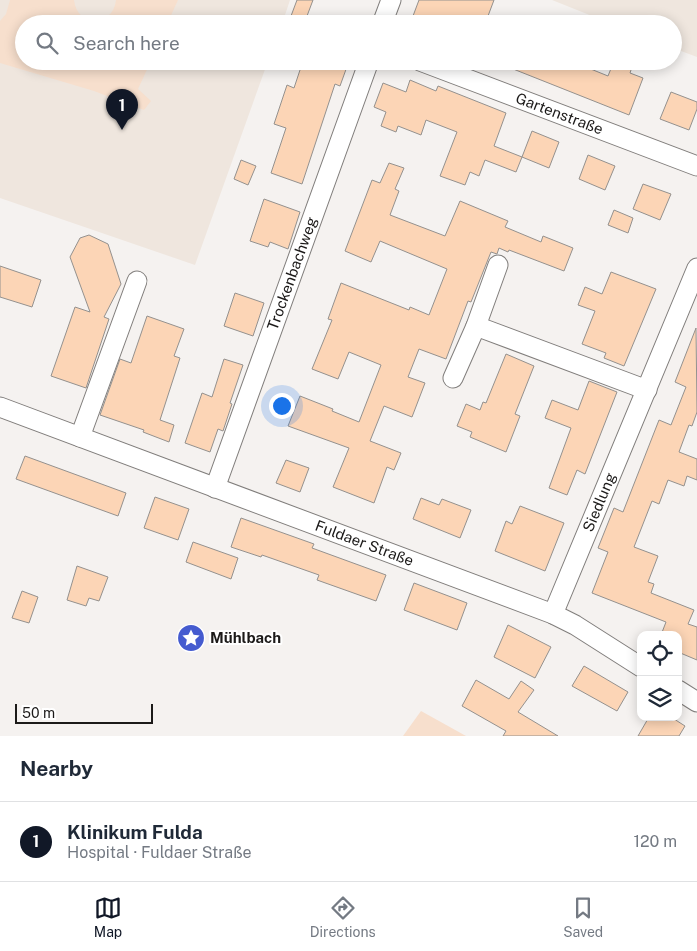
<!DOCTYPE html>
<html lang="en">
<head>
<meta charset="utf-8">
<style>
  body { margin:0; font-family:"Public Sans",sans-serif; background:#f6f6f7; color:#1f2937 }
  .controls { position:absolute; right:15px; bottom:15px; display:grid; overflow:hidden; border-radius:10px; box-shadow:0 2px 12px #0003 }
  .controls button { width:45px; height:45px; display:grid; place-items:center; padding:0; border:0; border-bottom:1px solid #e0e1e3; background:#fff; color:#1f2937; font:25px sans-serif }
  .scale { position:absolute; left:15px; bottom:12px; width:138px; box-sizing:border-box; padding-left:5px; border:2px solid #1c1a19; border-top:0; font-size:14px; line-height:18px; white-space:nowrap; color:#1c1a19; -webkit-text-stroke:4px #fff; paint-order:stroke }
  .you { position:absolute; left:281px; top:405px; width:18px; height:18px; margin:-12px; border:4px solid #fff; border-radius:50%; background:#1a73e8; box-shadow:0 0 0 8px #1a73e833 }
  .badge { display:grid; place-items:center; width:32px; height:32px; border-radius:50%; background:#111827; color:#fff; font-size:16px; font-weight:700 }
  .pin { position:absolute; translate:-50% -41px; filter:drop-shadow(0 1px 2px #0008) }
  .pin::after { content:''; position:absolute; top:26px; width:18px; height:15px; background:inherit; clip-path:polygon(0 0,100% 0,50% 100%) }
  .list { margin:0; padding:0; list-style:none }
  h2 { display:flex; justify-content:space-between; align-items:center; height:65px; margin:0; padding:0 20px; font-size:21px }
  h2 small { font-size:16px; font-weight:400; color:#747a83 }
  .list li { display:grid; grid-template-columns:32px 1fr auto; gap:15px; align-items:center; box-sizing:border-box; height:80px; padding:0 20px; border-top:1px solid #e0e1e3 }
  .list b { display:block; font-size:19px; white-space:nowrap }
  .list p { margin:0; font-size:16px; white-space:nowrap; color:#747a83 }
  .list em { font-size:16px; font-style:normal; color:#747a83 }
  .icon { flex:none; width:28px; height:28px; fill:none; stroke:currentColor; stroke-width:2; stroke-linecap:round; stroke-linejoin:round }
  .map { position:relative; flex:none; width:697px; height:736px; overflow:hidden }
  .search { position:absolute; background:#fff; box-shadow:0 2px 12px #0003; left:15px; right:15px; top:15px; height:55px; display:flex; align-items:center; gap:12px; box-sizing:border-box; padding:0 18px; border-radius:28px; color:#747a83; font-size:19px }
  .sheet { height:145px; background:#fff }
  nav { display:flex; justify-content:space-around; align-items:center; box-sizing:border-box; height:70px; border-top:1px solid #e0e1e3; background:#fff; font-size:14px; color:#747a83 }
  nav a { display:grid; justify-items:center; gap:2px }
  nav .on { color:#111827 }
  .map>svg:first-child { display:block }
</style>
</head>
<body>
<div class="map">
<svg width="697" height="736" viewBox="0 0 697 736">
  <rect width="100%" height="100%" fill="#f5f2f0"/>
  <g fill="#efe6de">
    <polygon points="0,0 290,0 282,24 24,24 24,61 268,61 195,265 0,198"/>
    <polygon points="552,0 697,0 697,57 673,48 673,24 612,24"/>
  </g>
  <g fill="#f7dfcd">
    <path d="M10 0H74C77 28 113 28 116 0H178L167 24H24V61H151L138 89 151 101 144 110 94 91 0 63V21L6 14Z"/>
    <polygon points="421,711 466,736 403,736"/>
  </g>
  <g fill="#fcd5b6" stroke="#94918e">
    <polygon points="297,0 313,0 304,24 288,24"/>
    <polygon points="419,0 494,0 485,24 410,24"/>
    <polygon points="303,61 349,61 340,86 335,84 302,184 271,173 286,128 274,124 287,85 294,88"/>
    <polygon points="493,61 571,61 608,76 614,61 618,61 632,67 630,73 643,78 629,115"/>
    <polygon points="410,80 436,91 438,86 506,113 494,146 522,157 516,172 485,160 479,176 470,172 465,185 440,176 457,132 426,120 421,135 398,126 396,132 381,126 386,112 374,107 383,83 406,92"/>
    <polygon points="671,92 697,102 697,109 689,130 660,119"/>
    <polygon points="532,131 559,142 549,168 522,157"/>
    <polygon points="588,155 615,166 605,190 579,179"/>
    <polygon points="241,160 256,166 248,185 234,179"/>
    <polygon points="389,163 404,168 395,189 399,191 390,215 445,236 460,201 508,221 505,227 541,242 543,236 573,248 564,271 509,250 508,252 499,248 497,254 491,252 471,302 468,301 446,359 419,349 408,377 425,383 412,417 384,406 370,441 401,453 394,470 387,467 374,503 333,487 349,448 288,426 300,396 333,409 332,411 359,422 381,365 349,352 338,379 312,369 332,320 328,319 341,283 409,310 410,307 429,315 447,269 380,241 371,262 345,251 372,180 380,183"/>
    <polygon points="643,184 671,194 660,220 633,209"/>
    <polygon points="264,199 300,212 288,249 270,242 268,247 250,241"/>
    <polygon points="614,210 633,218 628,233 608,225"/>
    <polygon points="89,235 108,244 121,284 104,317 109,319 86,388 51,376 75,307 90,312 70,257 80,238"/>
    <polygon points="0,266 41,280 32,307 0,297"/>
    <polygon points="611,272 656,289 624,366 604,358 606,353 582,344 595,311 578,305 585,287 602,294"/>
    <polygon points="235,293 264,303 253,336 224,326"/>
    <polygon points="147,316 184,329 174,356 180,358 160,420 174,425 169,442 143,432 144,430 100,415 120,359 131,363"/>
    <polygon points="696,328 697,412 692,426 689,425 679,452 697,459 697,480 687,476 684,486 668,480 659,504 652,501 634,547 658,556 648,582 654,584 651,593 694,610 688,624 697,627 697,660 678,652 678,635 661,635 666,622 592,593 608,552 598,548 614,508 623,512 659,420 671,425 686,387 675,382"/>
    <polygon points="506,354 534,366 515,414 520,416 506,452 470,437 472,432 457,426 466,404 480,410 483,402 486,403"/>
    <polygon points="224,359 243,365 230,403 232,404 223,431 218,429 210,452 185,443 202,393 212,397"/>
    <polygon points="589,381 617,392 585,474 577,470 567,495 549,488 571,428 545,418 552,400 578,410"/>
    <polygon points="25,456 126,493 118,516 16,479"/>
    <polygon points="286,460 309,468 300,492 276,483"/>
    <polygon points="155,497 189,509 178,540 144,528"/>
    <polygon points="421,498 439,505 442,499 471,510 460,538 413,519"/>
    <polygon points="520,506 564,523 545,571 495,551 506,521 512,524"/>
    <polygon points="241,518 314,544 312,548 386,575 376,601 317,580 319,575 262,555 261,557 231,547"/>
    <polygon points="193,542 238,558 231,579 186,562"/>
    <polygon points="77,566 108,577 99,601 89,598 86,606 67,600"/>
    <polygon points="414,583 467,603 457,630 404,610"/>
    <polygon points="22,591 38,597 29,623 12,618"/>
    <polygon points="508,625 551,647 535,678 494,657"/>
    <polygon points="584,666 628,692 617,711 572,686"/>
    <polygon points="476,680 509,699 521,681 534,690 518,712 558,736 503,736 506,731 462,706"/>
    <polygon points="649,717 671,717 685,726 679,736 638,736"/>
  </g>
  <g fill="none" stroke-linecap="round" stroke-linejoin="round">
    <g stroke="#817e7c" stroke-width="21">
      <g id="minor">
        <polyline points="382,24 391,0"/>
        <path id="s1" d="M420 61 697 166"/>
        <polyline points="476,326 647,390"/>
        <polyline points="453,378 476,326 498,265"/>
        <path id="s2" d="M0 407 553 614 575 625 641 667"/>
        <polyline points="80,437 137,281"/>
        <path id="s3" d="M215 488 369 61"/>
        <path id="s4" d="M553 614 697 268"/>
        <polyline points="678,690 697,702"/>
      </g>
    </g>
    <use href="#minor" stroke="#fff" stroke-width="19"/>
  </g>
  <defs>
    <g id="sight-disc" transform="scale(1.4375)"><circle r="9.5" fill="#455bcf" stroke="#fff"/><path d="M0-6L1.8-2.2L6-1.7L2.9 1.2L3.7 5.4L0 3.3L-3.7 5.4L-2.9 1.2L-6-1.7L-1.8-2.2Z" fill="#fff"/></g>
  </defs>
  <g fill-rule="evenodd">
    <use href="#sight-disc" x="191" y="638"/>
  </g>
  <g text-anchor="middle" stroke-width="4" stroke-linejoin="round" paint-order="stroke">
    <g font-size="15" fill="#1c1a19" stroke="#fff">
      <text dy="5" stroke="none"><textPath href="#s1" startOffset="149">Gartenstraße</textPath></text>
      <text dy="5" stroke="none"><textPath href="#s3" startOffset="228">Trockenbachweg</textPath></text>
      <text dy="5" stroke="none"><textPath href="#s4" startOffset="121">Siedlung</textPath></text>
      <text dy="5" stroke="none"><textPath href="#s2" startOffset="389">Fuldaer Straße</textPath></text>
    </g>
    <g font-size="15" font-weight="bold" fill="#1c1a19" stroke="#fff" text-anchor="start">
      <text x="210" y="643">Mühlbach</text>
    </g>
  </g>
</svg>
<div class="controls">
<button><svg class="icon" aria-label="locate" viewBox="0 0 24 24"><circle cx="12" cy="12" r="6"/><path d="M12 2v4M12 18v4M2 12h4M18 12h4"/></svg></button>
<button><svg class="icon" aria-label="layers" viewBox="0 0 24 24"><path d="M12 4l9 5-9 5-9-5zM3 14l9 5 9-5"/></svg></button>
</div>
<div class="scale">50 m</div>
<div class="you"></div>
<div class="pin badge" style="left:122px;top:130px">1</div>
<div class="search"><svg class="icon" aria-label="search" viewBox="0 0 24 24"><circle cx="10" cy="10" r="6"/><path d="M15 15l6 6"/></svg>Search here</div>
</div>
<section class="sheet">
<h2>Nearby<small></small></h2>
<ul class="list">
<li><span class="badge">1</span><div><b>Klinikum Fulda</b><p>Hospital · Fuldaer Straße</p></div><em>120 m</em></li>
</ul>
</section>
<nav>
<a class="on"><svg class="icon" aria-label="map" viewBox="0 0 24 24"><path d="M3 6l6-2 6 2 6-2v14l-6 2-6-2-6 2zM9 4v14M15 6v14"/></svg>Map</a>
<a><svg class="icon" aria-label="directions" viewBox="0 0 24 24"><path d="M12 3l9 9-9 9-9-9zM9 14v-3h6M13 9l2 2-2 2"/></svg>Directions</a>
<a><svg class="icon" aria-label="saved" viewBox="0 0 24 24"><path d="M7 4h10v16l-5-4-5 4z"/></svg>Saved</a>
</nav>
</body>
</html>
